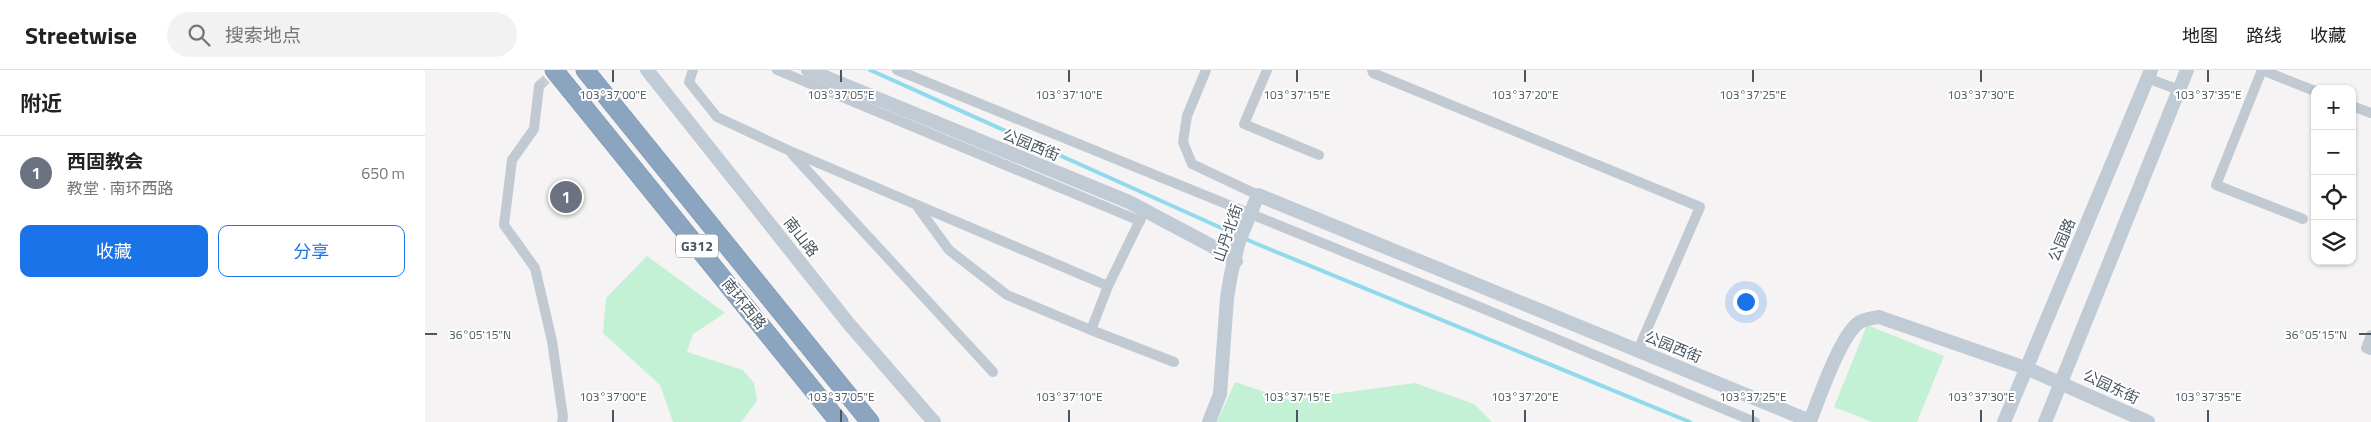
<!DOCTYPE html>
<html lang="zh">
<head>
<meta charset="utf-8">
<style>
  body { margin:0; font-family:"Titillium Web","Noto Sans SC",sans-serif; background:#f2f2f2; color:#222 }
  .controls { position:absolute; right:15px; top:15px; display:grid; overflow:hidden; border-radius:10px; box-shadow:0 1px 4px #0004 }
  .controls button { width:45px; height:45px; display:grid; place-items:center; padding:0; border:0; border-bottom:1px solid #e0e0e0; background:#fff; color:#222; font:25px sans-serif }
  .you { position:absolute; left:1320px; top:231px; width:18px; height:18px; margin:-12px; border:4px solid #fff; border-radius:50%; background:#1a73e8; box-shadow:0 0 0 8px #1a73e833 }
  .badge { display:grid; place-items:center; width:32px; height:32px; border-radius:50%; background:#1a73e8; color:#fff; font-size:16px; font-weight:700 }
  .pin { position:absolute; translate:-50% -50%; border:2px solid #fff; box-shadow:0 1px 5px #0006 }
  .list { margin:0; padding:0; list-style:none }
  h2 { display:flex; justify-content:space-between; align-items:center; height:65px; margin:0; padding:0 20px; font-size:21px }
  h2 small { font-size:16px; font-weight:400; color:#767676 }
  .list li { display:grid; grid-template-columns:32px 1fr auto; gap:15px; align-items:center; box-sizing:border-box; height:75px; padding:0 20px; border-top:1px solid #e0e0e0 }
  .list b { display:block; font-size:19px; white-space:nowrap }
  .list p { margin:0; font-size:16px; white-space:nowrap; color:#767676 }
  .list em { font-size:16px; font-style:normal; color:#767676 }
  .actions { display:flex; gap:10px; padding:15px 20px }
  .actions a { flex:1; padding:11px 0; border:1px solid #1a73e8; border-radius:10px; text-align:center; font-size:18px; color:#1a73e8 }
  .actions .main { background:#1a73e8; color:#fff }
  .icon { flex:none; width:28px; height:28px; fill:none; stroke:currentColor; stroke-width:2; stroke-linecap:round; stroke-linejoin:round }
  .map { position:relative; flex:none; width:1946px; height:352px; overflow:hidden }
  header { display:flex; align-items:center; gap:30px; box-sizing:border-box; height:70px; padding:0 25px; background:#fff; border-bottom:1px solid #e0e0e0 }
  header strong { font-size:24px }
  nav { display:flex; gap:28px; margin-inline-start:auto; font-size:18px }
  .search { width:350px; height:45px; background:#f2f2f2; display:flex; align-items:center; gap:12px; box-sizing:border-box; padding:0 18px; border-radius:28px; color:#767676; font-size:19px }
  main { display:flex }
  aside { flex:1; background:#fff }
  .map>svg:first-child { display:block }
</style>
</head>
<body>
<header>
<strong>Streetwise</strong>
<div class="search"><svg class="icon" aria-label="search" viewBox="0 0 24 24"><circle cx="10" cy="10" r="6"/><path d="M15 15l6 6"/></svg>搜索地点</div>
<nav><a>地图</a><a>路线</a><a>收藏</a></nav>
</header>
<main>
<aside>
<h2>附近<small></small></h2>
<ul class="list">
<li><span class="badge" style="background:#6b7280">1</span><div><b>西固教会</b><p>教堂 · 南环西路</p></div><em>650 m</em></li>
</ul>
<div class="actions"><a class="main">收藏</a><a>分享</a></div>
</aside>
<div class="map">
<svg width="1946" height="352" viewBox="0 0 1946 352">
  <rect width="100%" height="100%" fill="#f5f3f3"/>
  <g fill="#c3f1d5">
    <polygon points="222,186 300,243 268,264 262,282 318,300 329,313 332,331 316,352 248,352 235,315 178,263 181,228"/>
    <polygon points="1442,255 1519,286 1492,352 1447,352 1409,337"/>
    <polygon points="810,312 864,330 990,313 1049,334 1067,352 792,352"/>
  </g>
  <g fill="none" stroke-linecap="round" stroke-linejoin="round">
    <polyline stroke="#90daee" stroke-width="4" points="445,0 832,174 1265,352"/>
    <polyline stroke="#caccce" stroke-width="10" stroke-dasharray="10 5" stroke-linecap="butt" points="114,16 132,0"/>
    <g stroke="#7690ad" stroke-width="19">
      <g id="highway">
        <polyline points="129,0 414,352"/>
        <polyline points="160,0 445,352"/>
      </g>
    </g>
    <g stroke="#c1cad2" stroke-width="10">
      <polyline points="268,0 264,12 292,47 365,81 683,216 720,140"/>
      <polyline points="352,0 715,151"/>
      <polyline points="472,0 1057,238 1330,352"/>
      <polyline points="781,0 762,46 758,72 767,94 833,125"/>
      <polyline points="842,0 819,54 894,85"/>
      <polyline points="947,0 948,3 1275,137 1213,280"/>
      <polyline points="1722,8 1754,20"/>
      <polyline points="114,16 109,59 87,90 79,155 110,198 127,271 138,347 137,352"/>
      <polyline points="1927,36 1946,43"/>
      <polyline points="367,84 568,302"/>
      <polyline points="492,136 524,180 582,225 666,260 683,216"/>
      <polyline points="1878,149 1791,115 1837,0 1890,21"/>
      <polyline points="666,260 749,292"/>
      <polyline points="1946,265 1941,278 1946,280"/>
    </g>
    <g stroke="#c1cbd6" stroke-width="14">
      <polyline points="222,0 424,254 509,352"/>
      <polyline points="383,0 704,132 785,175 811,191"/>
      <path d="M784 352 795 324 802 228 806 204 814 171 833 125 1385 351C1395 326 1414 270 1432 254 1438 249 1447 248 1454 247L1601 298 1723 352"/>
      <polyline points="1579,352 1726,0"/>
      <polyline points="1620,352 1762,0"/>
    </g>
    <use href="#highway" stroke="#8ba5c1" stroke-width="18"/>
  </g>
  <path fill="none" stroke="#4a5661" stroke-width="2" d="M188 0V12M416 0V12M644 0V12M872 0V12M1100 0V12M1328 0V12M1556 0V12M1783 0V12M0 264H12M1934 264H1946M188 340V352M416 340V352M644 340V352M872 340V352M1100 340V352M1328 340V352M1556 340V352M1783 340V352"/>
  <g text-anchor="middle" stroke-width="4" stroke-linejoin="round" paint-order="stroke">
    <rect fill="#fff" stroke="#808990" stroke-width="1" x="251" y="164.5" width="42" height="23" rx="4"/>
    <g font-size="14" font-weight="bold" fill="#4a5661">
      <text x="272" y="181">G312</text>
    </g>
    <g font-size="15" fill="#4a5661" stroke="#fff">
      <text transform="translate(606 75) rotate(22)" y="5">公园西街</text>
      <text transform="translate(803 163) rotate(-71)" y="5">山丹北街</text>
      <text transform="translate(376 167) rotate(52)" y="5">南山路</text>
      <text transform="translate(1637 170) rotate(-67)" y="5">公园路</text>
      <text transform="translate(319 234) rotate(51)" y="5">南环西路</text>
      <text transform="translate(1248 277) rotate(22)" y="5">公园西街</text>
      <text transform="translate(1686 317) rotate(25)" y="5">公园东街</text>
    </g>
  </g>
  <g font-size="12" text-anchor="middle" fill="#4a5661" stroke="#fff" stroke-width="4" stroke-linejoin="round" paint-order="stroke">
    <text x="188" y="29">103°37'00"E</text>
    <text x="416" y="29">103°37'05"E</text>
    <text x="644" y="29">103°37'10"E</text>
    <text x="872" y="29">103°37'15"E</text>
    <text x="1100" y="29">103°37'20"E</text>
    <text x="1328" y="29">103°37'25"E</text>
    <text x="1556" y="29">103°37'30"E</text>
    <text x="1783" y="29">103°37'35"E</text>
    <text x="55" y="269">36°05'15"N</text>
    <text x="1891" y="269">36°05'15"N</text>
    <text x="188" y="331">103°37'00"E</text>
    <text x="416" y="331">103°37'05"E</text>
    <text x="644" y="331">103°37'10"E</text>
    <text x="872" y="331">103°37'15"E</text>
    <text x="1100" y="331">103°37'20"E</text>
    <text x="1328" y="331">103°37'25"E</text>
    <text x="1556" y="331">103°37'30"E</text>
    <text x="1783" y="331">103°37'35"E</text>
  </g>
</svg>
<div class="controls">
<button>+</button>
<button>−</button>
<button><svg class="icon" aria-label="locate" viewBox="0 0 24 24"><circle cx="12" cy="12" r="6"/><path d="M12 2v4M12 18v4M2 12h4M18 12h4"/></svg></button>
<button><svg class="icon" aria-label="layers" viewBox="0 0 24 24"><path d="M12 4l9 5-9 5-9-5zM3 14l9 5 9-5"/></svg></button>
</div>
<div class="you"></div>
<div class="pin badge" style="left:141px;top:127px;background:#6b7280">1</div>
</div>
</main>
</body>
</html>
